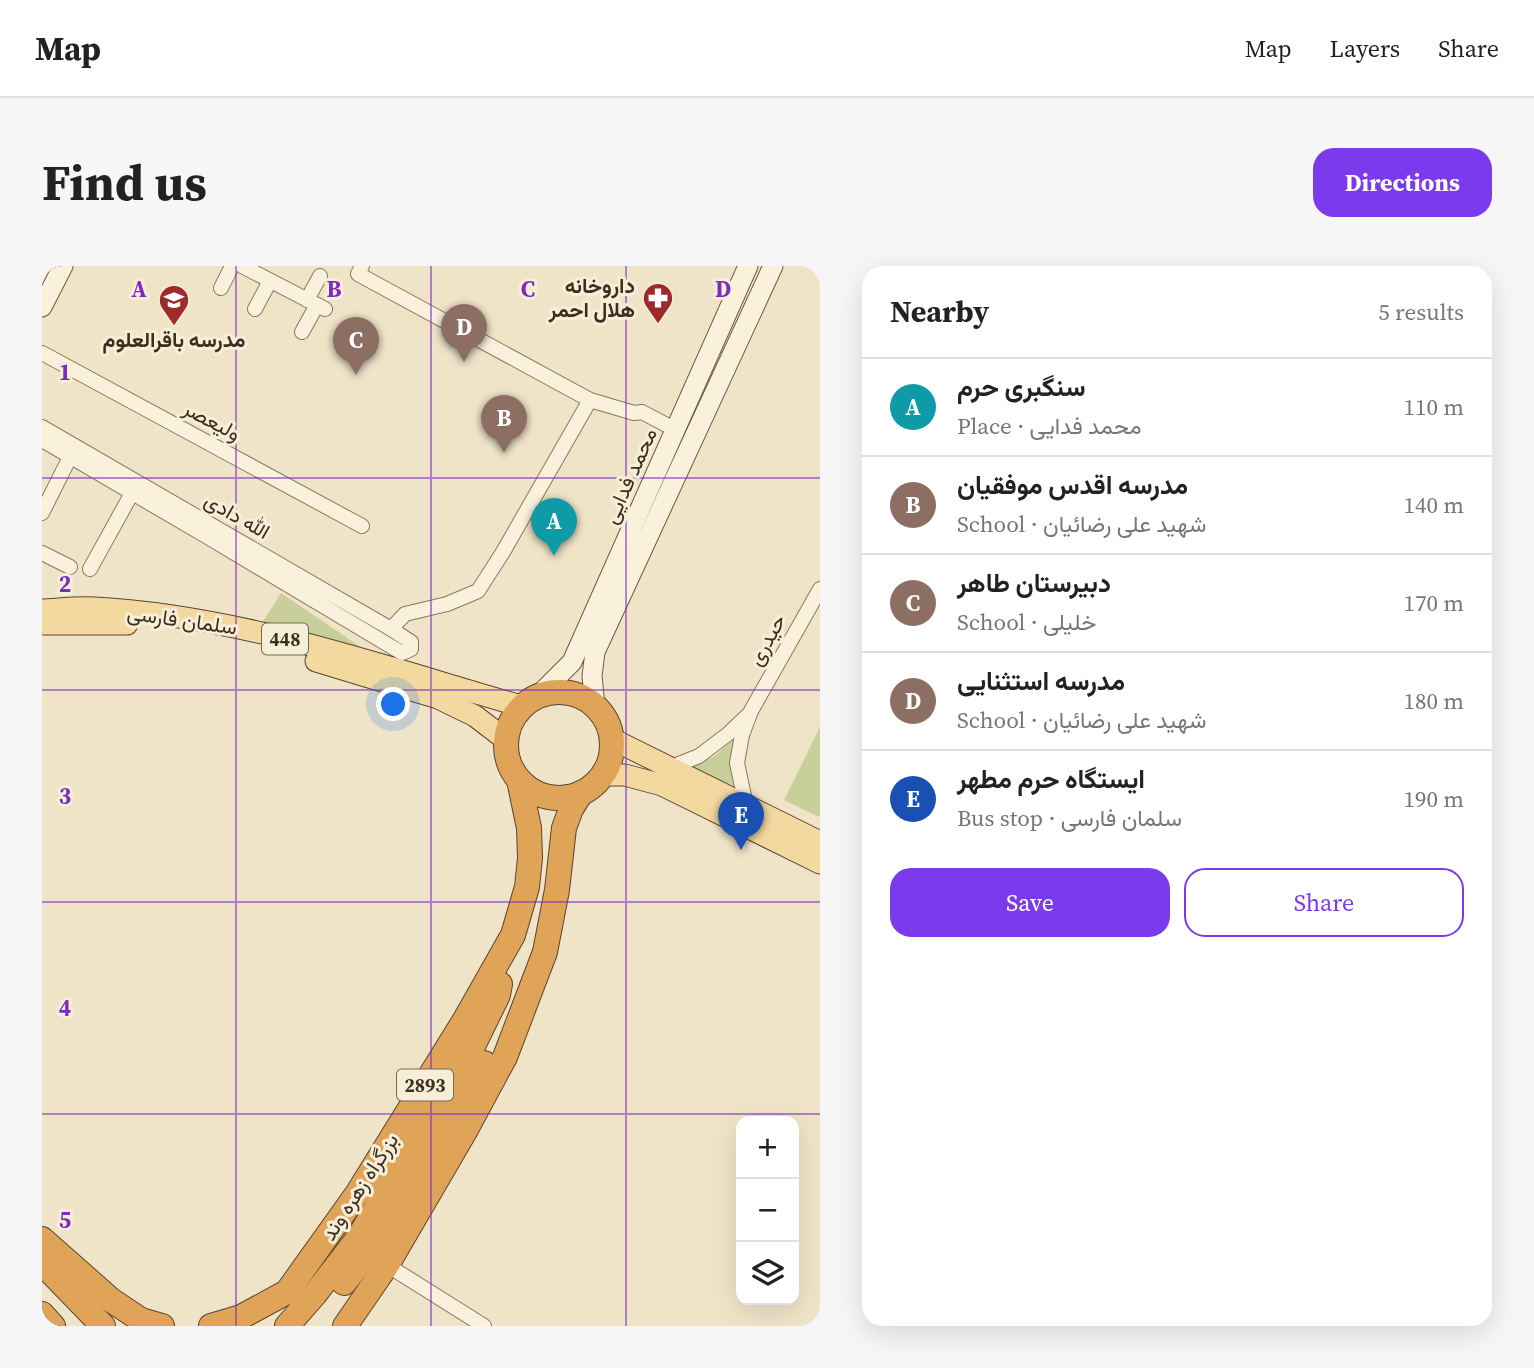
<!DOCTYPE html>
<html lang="en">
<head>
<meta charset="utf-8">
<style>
  body { margin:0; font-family:"Source Serif 4",Vazirmatn,serif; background:#f6f6f6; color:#222 }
  .controls { position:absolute; right:21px; bottom:21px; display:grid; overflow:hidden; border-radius:14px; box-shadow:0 7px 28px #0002 }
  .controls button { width:63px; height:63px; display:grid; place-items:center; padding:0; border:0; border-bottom:2px solid #e0e0e0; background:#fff; color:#222; font:35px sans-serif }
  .you { position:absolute; left:352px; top:439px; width:24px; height:24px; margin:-18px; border:5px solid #fff; border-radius:50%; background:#1a73e8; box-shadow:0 0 0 10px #1a73e833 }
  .badge { display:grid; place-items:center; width:46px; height:46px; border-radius:50%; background:#7c3aed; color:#fff; font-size:23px; font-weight:700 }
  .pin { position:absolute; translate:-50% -58px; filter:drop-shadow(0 2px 4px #0008) }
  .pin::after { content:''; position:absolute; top:37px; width:24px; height:21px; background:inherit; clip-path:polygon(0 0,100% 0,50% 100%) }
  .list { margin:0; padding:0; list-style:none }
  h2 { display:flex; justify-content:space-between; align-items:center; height:91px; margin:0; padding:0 28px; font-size:30px }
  h2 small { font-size:23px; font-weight:400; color:#767676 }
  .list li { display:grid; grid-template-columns:46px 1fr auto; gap:21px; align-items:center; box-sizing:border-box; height:98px; padding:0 28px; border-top:2px solid #e0e0e0 }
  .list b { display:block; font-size:26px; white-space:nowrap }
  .list p { margin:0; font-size:23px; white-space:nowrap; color:#767676 }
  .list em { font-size:23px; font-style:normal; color:#767676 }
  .actions { display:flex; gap:14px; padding:21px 28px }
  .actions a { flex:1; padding:16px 0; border:2px solid #7c3aed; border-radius:21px; text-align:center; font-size:24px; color:#7c3aed }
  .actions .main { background:#7c3aed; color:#fff }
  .icon { flex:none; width:38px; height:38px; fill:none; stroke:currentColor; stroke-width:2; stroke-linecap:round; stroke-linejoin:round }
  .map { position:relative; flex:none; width:778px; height:1060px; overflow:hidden; border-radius:21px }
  header { display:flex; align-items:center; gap:42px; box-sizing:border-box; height:98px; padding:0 35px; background:#fff; border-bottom:2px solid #e0e0e0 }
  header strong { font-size:33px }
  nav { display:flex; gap:38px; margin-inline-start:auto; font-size:24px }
  .intro { display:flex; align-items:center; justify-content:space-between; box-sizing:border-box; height:168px; padding:0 42px }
  h1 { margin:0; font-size:49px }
  .button { padding:18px 32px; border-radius:21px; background:#7c3aed; color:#fff; font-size:24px; font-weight:700 }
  main { display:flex; gap:42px; padding:0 42px }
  aside { flex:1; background:#fff; border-radius:21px; box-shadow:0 7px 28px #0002 }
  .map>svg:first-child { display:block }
</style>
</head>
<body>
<header>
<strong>Map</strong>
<nav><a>Map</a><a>Layers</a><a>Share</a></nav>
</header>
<div class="intro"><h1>Find us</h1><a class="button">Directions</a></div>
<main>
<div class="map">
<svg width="778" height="1060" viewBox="0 0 778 1060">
  <rect width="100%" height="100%" fill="#f0e4c8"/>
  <g fill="#c9cf9b">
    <polygon points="239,327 326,386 246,363 220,357"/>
    <polygon points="778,461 778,549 777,551 742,534"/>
    <path d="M692 474 693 475C690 496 687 502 696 522L650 502V499C657 496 665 495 673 490 679 485 685 478 692 474Z"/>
  </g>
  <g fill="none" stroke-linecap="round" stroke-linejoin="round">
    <g stroke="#8d765c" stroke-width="16">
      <g id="street">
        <polyline points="200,0 283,43"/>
        <polyline points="320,0 316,8 548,134 592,147 600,146 634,164"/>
        <polyline points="179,22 190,0"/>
        <polyline points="265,34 278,10"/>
        <polyline points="213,43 228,15"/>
        <polyline points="260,66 275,39"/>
        <polyline points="0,87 320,260"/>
        <polyline points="0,161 349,363 369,376 369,383 360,387 169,273 0,174"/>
        <polyline points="0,247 28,191"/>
        <polyline points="0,287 28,301"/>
        <polyline points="48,303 90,227"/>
        <polyline points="349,363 363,348 405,338 436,325 461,286 548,134"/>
        <polyline points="627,502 657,490 686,468 706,449"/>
        <polyline points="704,539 695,497 700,469 709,445 778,323"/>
        <polyline points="345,999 442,1060"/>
      </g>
    </g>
    <g stroke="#6f573f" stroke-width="21">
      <g id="secondary">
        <polyline points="0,41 21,0"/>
        <polyline points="497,429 530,396 706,0"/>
        <polyline points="553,440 550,410 553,386 731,0"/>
      </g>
    </g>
    <g stroke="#5b4430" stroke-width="23">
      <g id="primary">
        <path d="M0 344C18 343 36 341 53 342 200 350 339 400 479 440"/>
        <polyline points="2,358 85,358"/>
        <polyline points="274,395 396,432 433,450 463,473"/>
        <polyline points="570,473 778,576"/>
        <polyline points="561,509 583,509 620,519 778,597"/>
      </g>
    </g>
    <g stroke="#5b4430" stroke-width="26">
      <g id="highway">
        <circle cx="517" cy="479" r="53"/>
        <polyline points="0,973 69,1034 99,1054 120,1060"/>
        <polyline points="0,997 61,1060"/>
        <polyline points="302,1017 331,981 442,797"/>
        <polyline points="0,1048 11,1060"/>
        <polyline points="169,1060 199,1051 245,1026 315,928 424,752 471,669 485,621 488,592 487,562 477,514"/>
        <polyline points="245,1060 273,1028 317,971 429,784 456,729 458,718"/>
        <polyline points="303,1060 345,999 422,867 463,791 503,686 515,624 522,562 529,543 539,527"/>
      </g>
    </g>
    <use href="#street" stroke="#faf1dc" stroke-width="14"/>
    <use href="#secondary" stroke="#faf1dc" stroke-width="19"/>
    <use href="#primary" stroke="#f3d9a0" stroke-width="21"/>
    <use href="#highway" stroke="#e0a458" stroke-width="24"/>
  </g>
  <path fill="none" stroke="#7b2cbf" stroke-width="2" stroke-opacity="0.55" d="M194 0V1060M389 0V1060M584 0V1060M0 212H778M0 424H778M0 636H778M0 848H778"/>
  <defs>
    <g id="pharmacy-pin" transform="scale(1.575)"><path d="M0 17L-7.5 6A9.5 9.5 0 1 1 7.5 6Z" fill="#9e2a2b" stroke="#f7eed8"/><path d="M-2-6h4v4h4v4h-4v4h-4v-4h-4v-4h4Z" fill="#fff"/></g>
    <g id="school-pin" transform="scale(1.575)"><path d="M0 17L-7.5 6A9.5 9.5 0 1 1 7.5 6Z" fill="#9e2a2b" stroke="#f7eed8"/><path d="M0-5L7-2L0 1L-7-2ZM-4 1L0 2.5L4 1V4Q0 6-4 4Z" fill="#fff"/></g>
  </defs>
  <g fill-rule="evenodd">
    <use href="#pharmacy-pin" x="616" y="32"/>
    <use href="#school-pin" x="132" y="34"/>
  </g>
  <g text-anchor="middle" stroke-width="6" stroke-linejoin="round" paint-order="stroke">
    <g fill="#f7eed8" stroke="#756857" stroke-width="2">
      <rect x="220" y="357.5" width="46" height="31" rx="5"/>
      <rect x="355" y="803.5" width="56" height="31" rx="5"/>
    </g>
    <g font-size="19" font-weight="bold" fill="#3d2e20">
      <text x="243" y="380">448</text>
      <text x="383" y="826">2893</text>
    </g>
    <g font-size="21" font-weight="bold" fill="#3d2e20" stroke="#f7eed8" text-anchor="end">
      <text x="593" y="27">داروخانه<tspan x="593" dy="24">هلال احمر</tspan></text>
      <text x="132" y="81" text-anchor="middle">مدرسه باقرالعلوم</text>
    </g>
    <g font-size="21" fill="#3d2e20" stroke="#f7eed8">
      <text transform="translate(170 155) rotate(28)" y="7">ولیعصر</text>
      <text transform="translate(588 210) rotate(-66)" y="7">محمد فدایی</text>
      <text transform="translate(195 250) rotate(30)" y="7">الله دادی</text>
      <text transform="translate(140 354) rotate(8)" y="7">سلمان فارسی</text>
      <text transform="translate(725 374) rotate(-61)" y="7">حیدری</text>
      <text transform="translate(318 921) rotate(-57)" y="7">بزرگراه زهره وند</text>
    </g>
  </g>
  <g font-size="23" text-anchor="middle" font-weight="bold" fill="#7b2cbf" stroke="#f7eed8" stroke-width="6" stroke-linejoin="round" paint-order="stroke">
    <text x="97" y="31">A</text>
    <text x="292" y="31">B</text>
    <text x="486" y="31">C</text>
    <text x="681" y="31">D</text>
    <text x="23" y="114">1</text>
    <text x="23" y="326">2</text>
    <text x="23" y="538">3</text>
    <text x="23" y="750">4</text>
    <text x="23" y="962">5</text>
  </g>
</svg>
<div class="controls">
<button>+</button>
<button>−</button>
<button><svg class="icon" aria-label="layers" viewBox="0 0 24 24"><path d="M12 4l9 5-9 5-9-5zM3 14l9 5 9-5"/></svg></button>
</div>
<div class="you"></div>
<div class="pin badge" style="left:512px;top:290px;background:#0f9aa8">A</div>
<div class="pin badge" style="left:462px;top:187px;background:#8d6e63">B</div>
<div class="pin badge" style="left:314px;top:109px;background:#8d6e63">C</div>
<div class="pin badge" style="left:422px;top:96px;background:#8d6e63">D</div>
<div class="pin badge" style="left:699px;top:584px;background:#1a4fb4">E</div>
</div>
<aside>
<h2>Nearby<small>5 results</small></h2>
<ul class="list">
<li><span class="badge" style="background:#0f9aa8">A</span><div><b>سنگبری حرم</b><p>Place · محمد فدایی</p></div><em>110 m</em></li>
<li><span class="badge" style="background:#8d6e63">B</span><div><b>مدرسه اقدس موفقیان</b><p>School · شهید علی رضائیان</p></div><em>140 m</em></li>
<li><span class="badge" style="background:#8d6e63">C</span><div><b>دبیرستان طاهر</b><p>School · خلیلی</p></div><em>170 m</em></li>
<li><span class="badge" style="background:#8d6e63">D</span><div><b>مدرسه استثنایی</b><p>School · شهید علی رضائیان</p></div><em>180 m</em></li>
<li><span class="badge" style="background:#1a4fb4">E</span><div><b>ایستگاه حرم مطهر</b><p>Bus stop · سلمان فارسی</p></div><em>190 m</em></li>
</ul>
<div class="actions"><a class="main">Save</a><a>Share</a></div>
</aside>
</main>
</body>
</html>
